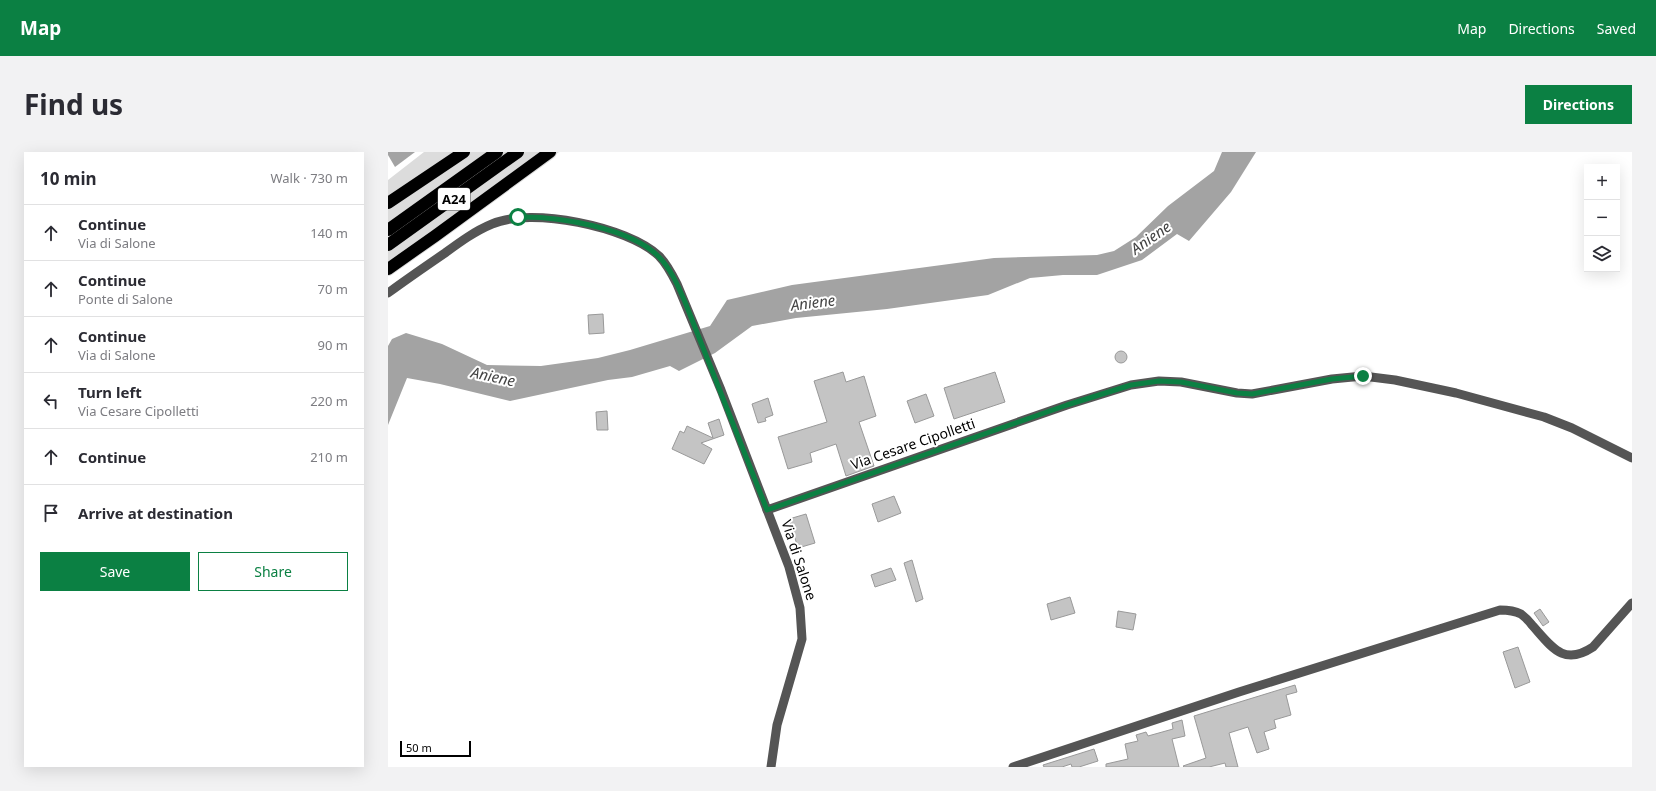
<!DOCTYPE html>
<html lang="en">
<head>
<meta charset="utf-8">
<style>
  body { margin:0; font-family:"Noto Sans",sans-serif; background:#f2f2f3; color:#2b2b33 }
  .controls { position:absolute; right:12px; top:12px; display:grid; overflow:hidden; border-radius:0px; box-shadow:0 4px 16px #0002 }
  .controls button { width:36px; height:36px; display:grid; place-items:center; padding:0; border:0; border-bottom:1px solid #e1e1e2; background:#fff; color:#2b2b33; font:20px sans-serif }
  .scale { position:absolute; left:12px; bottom:10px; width:71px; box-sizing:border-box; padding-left:4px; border:2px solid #000; border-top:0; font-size:11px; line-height:14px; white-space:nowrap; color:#000; -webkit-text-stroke:3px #fff; paint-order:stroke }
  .stop { position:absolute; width:12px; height:12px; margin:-9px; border:3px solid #0b8043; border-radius:50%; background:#fff }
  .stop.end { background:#0b8043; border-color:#fff; box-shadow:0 1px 4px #0008 }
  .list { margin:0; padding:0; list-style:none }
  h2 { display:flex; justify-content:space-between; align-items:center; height:52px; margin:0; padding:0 16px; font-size:17px }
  h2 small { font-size:13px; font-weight:400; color:#7c7c81 }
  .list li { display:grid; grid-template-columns:26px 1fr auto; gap:12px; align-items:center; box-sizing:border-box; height:56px; padding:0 16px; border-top:1px solid #e1e1e2 }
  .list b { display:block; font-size:15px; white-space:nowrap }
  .list p { margin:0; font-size:13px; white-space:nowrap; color:#7c7c81 }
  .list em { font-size:13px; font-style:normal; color:#7c7c81 }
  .actions { display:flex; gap:8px; padding:12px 16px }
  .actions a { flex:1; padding:9px 0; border:1px solid #0b8043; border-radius:0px; text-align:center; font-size:14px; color:#0b8043 }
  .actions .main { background:#0b8043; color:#fff }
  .icon { flex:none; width:22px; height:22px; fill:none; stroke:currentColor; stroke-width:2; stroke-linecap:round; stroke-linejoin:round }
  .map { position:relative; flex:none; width:1244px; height:615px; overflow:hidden; border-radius:0px }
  header { display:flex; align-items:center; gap:24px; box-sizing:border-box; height:56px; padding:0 20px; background:#0b8043; color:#fff }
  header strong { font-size:19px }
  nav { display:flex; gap:22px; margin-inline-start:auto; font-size:14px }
  .intro { display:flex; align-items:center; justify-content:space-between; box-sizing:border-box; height:96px; padding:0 24px }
  h1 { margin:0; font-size:28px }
  .button { padding:10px 18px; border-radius:0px; background:#0b8043; color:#fff; font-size:14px; font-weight:700 }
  main { display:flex; gap:24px; padding:0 24px }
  aside { flex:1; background:#fff; border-radius:0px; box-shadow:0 4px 16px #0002 }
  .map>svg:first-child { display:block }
</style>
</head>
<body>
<header>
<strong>Map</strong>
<nav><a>Map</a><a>Directions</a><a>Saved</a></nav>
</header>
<div class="intro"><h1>Find us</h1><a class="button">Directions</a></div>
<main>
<aside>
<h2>10 min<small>Walk · 730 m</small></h2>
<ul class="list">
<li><svg class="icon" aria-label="ahead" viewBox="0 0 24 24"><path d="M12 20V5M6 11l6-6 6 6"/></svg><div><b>Continue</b><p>Via di Salone</p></div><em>140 m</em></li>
<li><svg class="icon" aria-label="ahead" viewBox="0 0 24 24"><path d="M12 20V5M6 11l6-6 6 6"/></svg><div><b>Continue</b><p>Ponte di Salone</p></div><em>70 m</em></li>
<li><svg class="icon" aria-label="ahead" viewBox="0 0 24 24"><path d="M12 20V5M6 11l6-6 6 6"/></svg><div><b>Continue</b><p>Via di Salone</p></div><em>90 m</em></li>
<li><svg class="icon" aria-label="left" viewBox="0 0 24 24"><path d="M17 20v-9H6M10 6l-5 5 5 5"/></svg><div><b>Turn left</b><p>Via Cesare Cipolletti</p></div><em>220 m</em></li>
<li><svg class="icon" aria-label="ahead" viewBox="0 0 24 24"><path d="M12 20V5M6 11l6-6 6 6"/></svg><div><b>Continue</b></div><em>210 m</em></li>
<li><svg class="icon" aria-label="arrive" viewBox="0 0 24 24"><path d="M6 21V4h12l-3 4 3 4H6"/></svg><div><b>Arrive at destination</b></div></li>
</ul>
<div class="actions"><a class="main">Save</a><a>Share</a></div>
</aside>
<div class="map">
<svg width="1244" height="615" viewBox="0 0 1244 615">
  <rect width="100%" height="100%" fill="#fff"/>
  <polygon fill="#dcdcdc" points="36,0 171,0 0,123 0,28"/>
  <g fill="#a3a3a3">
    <polygon points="0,0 27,0 7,15 0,3"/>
    <polygon points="834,0 868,0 843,40 801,89 789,82 754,108 709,123 675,123 642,126 600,143 499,157 408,166 364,174 327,201 291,219 282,214 244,225 220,228 122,249 52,232 19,226 0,273 0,194 4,187 18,181 54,192 99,213 153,214 210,206 242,198 322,174 339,148 404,133 606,106 709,103 726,99 748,85 780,54 826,19"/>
  </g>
  <g fill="#c4c4c4" stroke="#999">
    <polygon points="215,162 216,181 201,182 200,163"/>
    <circle cx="733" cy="205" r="6"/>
    <polygon points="455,220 458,230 476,224 488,264 471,270 486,314 458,324 448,292 422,301 424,310 400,317 390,285 439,270 426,229"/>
    <polygon points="607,220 617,250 566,267 556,236"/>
    <polygon points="538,242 546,264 527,271 519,249"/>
    <polygon points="380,246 385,263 377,266 378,269 370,271 364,252"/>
    <polygon points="219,259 220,278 209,278 208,260"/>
    <polygon points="331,267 336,283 313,291 324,297 316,312 284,297 292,279 296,281 299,274 325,286 320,271"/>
    <polygon points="506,344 513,361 490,370 484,352"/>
    <polygon points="418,362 427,391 410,396 401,367"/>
    <polygon points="524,408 535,447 528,450 516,411"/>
    <polygon points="503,416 508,428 487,435 483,423"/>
    <polygon points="682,445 687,461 663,468 659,452"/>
    <polygon points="1152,457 1161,470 1155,474 1146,461"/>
    <polygon points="730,459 748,462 745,478 728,475"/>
    <polygon points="1130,495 1142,530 1127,536 1115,500"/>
    <polygon points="907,533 909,540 898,543 903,563 886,568 888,576 876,580 881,597 869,601 860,575 841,581 850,615 838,615 837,611 821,615 796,615 795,614 818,606 806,564"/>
    <polygon points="794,568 797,584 784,587 791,615 718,615 718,612 740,607 737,592 750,589 748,583 758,580 760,584 785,577 784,571"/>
    <polygon points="706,597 710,609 691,615 684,615 683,612 674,615 656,615 655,613"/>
  </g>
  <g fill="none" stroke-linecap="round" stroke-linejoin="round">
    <g stroke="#dbdbdb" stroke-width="14">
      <g id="highway">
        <polyline points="0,51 76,0"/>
        <polyline points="0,78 109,0"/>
        <polyline points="0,93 130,0"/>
        <polyline points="0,117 47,84 162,0"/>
      </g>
    </g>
    <g stroke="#555" stroke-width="9">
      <path d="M0 141C19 127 38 114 57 101 72 90 87 79 104 72 143 55 239 74 271 104 279 112 284 122 289 132L333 238 401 415 412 456 414 487 389 573 383 615"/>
      <polyline points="379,358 679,253 743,233 771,229 793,230 849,241 864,242 944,227 975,224 1007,228 1068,241 1156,265 1184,276 1244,306"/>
      <path d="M625 615 851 540 1112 458C1119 458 1127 459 1133 462 1137 465 1141 469 1144 473 1163 494 1175 515 1205 495L1244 451"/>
    </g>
    <use href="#highway" stroke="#000" stroke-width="12"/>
  </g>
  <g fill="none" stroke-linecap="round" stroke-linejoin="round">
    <path stroke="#0b8043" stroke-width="5" d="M130 65C170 64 243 76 271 105 283 117 290 134 297 150L379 358 679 253 743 233 771 229 793 230 849 241 864 242 944 227 975 224"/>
  </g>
  <g text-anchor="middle" stroke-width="4" stroke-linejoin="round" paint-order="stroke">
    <rect fill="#fff" stroke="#4c4c4c" stroke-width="1" x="50" y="36" width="32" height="22" rx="3"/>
    <g font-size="13" font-weight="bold" fill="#000">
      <text x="66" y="52">A24</text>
    </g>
    <g font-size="14" fill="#000" stroke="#fff">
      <text transform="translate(525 292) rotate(-19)" y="5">Via Cesare Cipolletti</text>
      <text transform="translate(411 408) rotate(72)" y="5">Via di Salone</text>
    </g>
    <g font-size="15" font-style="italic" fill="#444" stroke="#fff">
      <text transform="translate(763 86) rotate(-35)" y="5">Aniene</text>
      <text transform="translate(425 151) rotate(-7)" y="5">Aniene</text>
      <text transform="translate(105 225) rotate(12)" y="5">Aniene</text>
    </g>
  </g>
</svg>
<div class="controls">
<button>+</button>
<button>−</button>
<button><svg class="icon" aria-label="layers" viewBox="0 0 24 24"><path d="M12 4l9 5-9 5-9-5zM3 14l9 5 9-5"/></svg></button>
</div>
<div class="scale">50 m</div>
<div class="stop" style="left:130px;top:65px"></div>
<div class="stop end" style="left:975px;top:224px"></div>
</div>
</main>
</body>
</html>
